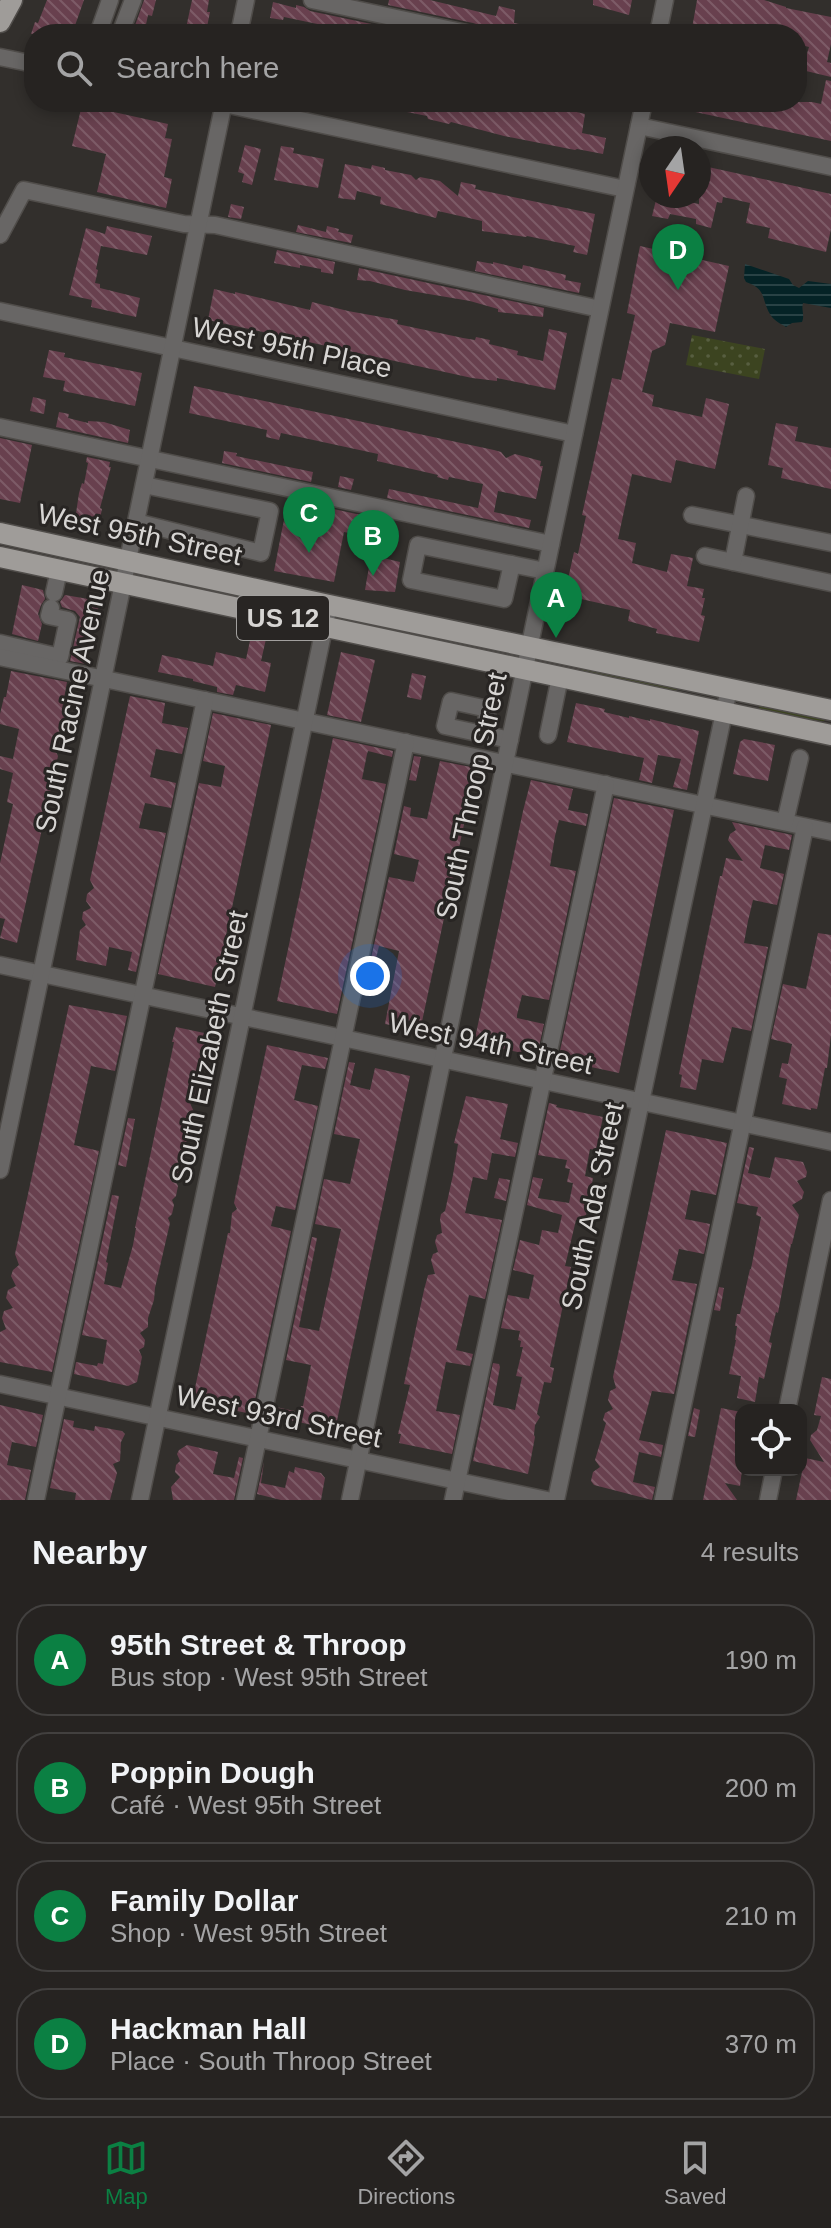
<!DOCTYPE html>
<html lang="en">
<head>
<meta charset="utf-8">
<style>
  body { margin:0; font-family:Helvetica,sans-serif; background:#2e2b2a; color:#f1f3f6 }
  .controls { position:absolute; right:24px; bottom:24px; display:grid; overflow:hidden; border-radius:16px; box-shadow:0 4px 12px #0003 }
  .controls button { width:72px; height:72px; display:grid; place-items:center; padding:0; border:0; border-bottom:2px solid #42403f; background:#262321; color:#f1f3f6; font:40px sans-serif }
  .compass { position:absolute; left:639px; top:136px; width:72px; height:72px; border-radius:50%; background:#262321; box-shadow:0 4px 12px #0003; rotate:193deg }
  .you { position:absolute; left:370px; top:976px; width:28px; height:28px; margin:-20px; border:6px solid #fff; border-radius:50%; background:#1a73e8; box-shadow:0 0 0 12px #1a73e833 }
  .badge { display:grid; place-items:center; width:52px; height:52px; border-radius:50%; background:#0b8043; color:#fff; font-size:26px; font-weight:700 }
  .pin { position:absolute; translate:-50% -66px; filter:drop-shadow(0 2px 4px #0008) }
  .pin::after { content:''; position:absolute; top:42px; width:28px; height:24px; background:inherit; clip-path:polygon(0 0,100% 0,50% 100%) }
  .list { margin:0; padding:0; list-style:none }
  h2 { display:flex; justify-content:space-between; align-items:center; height:104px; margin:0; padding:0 32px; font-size:34px }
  h2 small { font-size:26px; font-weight:400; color:#a4a4a5 }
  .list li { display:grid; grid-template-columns:52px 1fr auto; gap:24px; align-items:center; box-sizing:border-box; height:112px; margin:0 16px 16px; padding:0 16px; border:2px solid #42403f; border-radius:32px }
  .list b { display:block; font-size:30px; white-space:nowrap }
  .list p { margin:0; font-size:26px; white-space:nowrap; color:#a4a4a5 }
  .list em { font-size:26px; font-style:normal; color:#a4a4a5 }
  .icon { flex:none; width:44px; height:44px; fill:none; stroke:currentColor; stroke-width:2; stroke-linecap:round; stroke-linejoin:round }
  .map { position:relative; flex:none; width:831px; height:1500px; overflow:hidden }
  .search { position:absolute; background:#262321; box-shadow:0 4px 12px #0003; left:24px; right:24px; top:24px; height:88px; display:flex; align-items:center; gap:20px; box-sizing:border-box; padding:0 28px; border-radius:32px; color:#a4a4a5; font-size:30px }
  .sheet { height:616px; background:#262321 }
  nav { display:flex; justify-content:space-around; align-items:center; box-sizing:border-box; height:112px; border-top:2px solid #42403f; background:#262321; font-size:22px; color:#a4a4a5 }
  nav a { display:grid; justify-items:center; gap:4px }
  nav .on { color:#0b8043 }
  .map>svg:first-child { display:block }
</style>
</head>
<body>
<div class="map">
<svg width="831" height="1500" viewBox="0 0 831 1500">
  <defs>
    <pattern id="park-dots" width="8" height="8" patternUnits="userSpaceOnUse" patternTransform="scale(2)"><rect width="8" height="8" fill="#3c4420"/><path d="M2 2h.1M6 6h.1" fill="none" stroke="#575e40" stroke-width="1.8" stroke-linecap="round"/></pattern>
    <pattern id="water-rules" width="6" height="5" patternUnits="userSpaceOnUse" patternTransform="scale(2)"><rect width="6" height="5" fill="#052326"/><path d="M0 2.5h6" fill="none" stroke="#294245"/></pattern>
    <pattern id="building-back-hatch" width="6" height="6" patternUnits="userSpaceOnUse" patternTransform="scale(2)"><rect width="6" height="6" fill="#68404e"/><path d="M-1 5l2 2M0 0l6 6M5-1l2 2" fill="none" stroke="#7d5b67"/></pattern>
  </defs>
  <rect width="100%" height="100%" fill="#322f2c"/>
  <g fill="#3c4420">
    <polygon points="581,667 677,688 677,690 674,692 582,672"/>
    <polygon points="760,704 826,717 826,719 824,721 797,718 759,710"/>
  </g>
  <polygon fill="url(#park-dots)" points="692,335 765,349 759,379 686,365"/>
  <path fill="url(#water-rules)" d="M745 264 789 279 793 285 799 288 808 281 831 284V308L803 303C801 310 805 315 802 322L792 323 786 327C781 324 773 320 770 314 761 299 767 289 746 282L744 278Z"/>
  <g fill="url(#building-back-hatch)">
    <polygon points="47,0 84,0 72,34 31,34 35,22 38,23"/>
    <polygon points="144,0 156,0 152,16 148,15 144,34 132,34"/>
    <polygon points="192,0 209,0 207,12 210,12 206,32 186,28"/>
    <polygon points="389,0 430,0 496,16 499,6 515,10 514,23 545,29 544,34 508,34 473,23 388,5"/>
    <polygon points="593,0 632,0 629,15 593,5"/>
    <polygon points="697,0 764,0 786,7 786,8 831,17 831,44 827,62 831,63 831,77 802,70 809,47 797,44 797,34 753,34 739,31 738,34 691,34"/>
    <polygon points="273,2 296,8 296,5 304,7 310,11 409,32 409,34 365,34 284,17 283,20 270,18"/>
    <polygon points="826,80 831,81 831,141 672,107 672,102 812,102 821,104"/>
    <polygon points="382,102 501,102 525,106 526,102 534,102 585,114 582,133 606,138 603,154 577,149 575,150 504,136 451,122 449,124 428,119 427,116 382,107"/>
    <polygon points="82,105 168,124 165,138 172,139 164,177 172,179 166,208 97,192 106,154 72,146"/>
    <polygon points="245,145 261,149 252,185 242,182 244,174 238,172"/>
    <polygon points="281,146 294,148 293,153 324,159 318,188 274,180"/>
    <polygon points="345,164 371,169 372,165 385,168 385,170 411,175 416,180 420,177 440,181 458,196 461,182 476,185 475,189 595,214 587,255 573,252 575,246 527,236 526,237 482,231 482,221 438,211 436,218 380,204 381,197 357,191 355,200 338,198"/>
    <polygon points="699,165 831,194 831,229 826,252 768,238 770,228 746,223 750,203 723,197 722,203 717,202 711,228 696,224 696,219 670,214 668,219 652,216 657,196 673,196 673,199 699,204"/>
    <polygon points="231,204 244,207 241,219 228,217"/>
    <polygon points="298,225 326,232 327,226 339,229 338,232 353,235 351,243 296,232"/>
    <polygon points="107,226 152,236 147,255 101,246 96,269 98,270 95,283 100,284 100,288 140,298 136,317 91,307 92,300 69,295 86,228 105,234"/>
    <polygon points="640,246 729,266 715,332 670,323 665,345 652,351 642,392 654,395 652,406 702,417 706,398 729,404 715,469 676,460 671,483 632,474 618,539 636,543 632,563 667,572 671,554 693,558 687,586 704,589 702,598 705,598 701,615 705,616 699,642 656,633 657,629 628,621 630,610 581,599 577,612 559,608 565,578 568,579 574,552 578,554 586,516 582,515 612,378 621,380 635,315 627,313"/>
    <polygon points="277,250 335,262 333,274 321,272 321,269 300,265 300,268 274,263"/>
    <polygon points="477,261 493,264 493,262 522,269 523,265 566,275 565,280 581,283 579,293 475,271"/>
    <polygon points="359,268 544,308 543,317 498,312 498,309 470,301 405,290 370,281 357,280"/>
    <polygon points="214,289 235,294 235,292 310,310 312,302 348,311 398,320 397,324 463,338 475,340 476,337 490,340 489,344 518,351 517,355 543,361 549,329 567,333 555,390 497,378 497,381 472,378 208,320"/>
    <polygon points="49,350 65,353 64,357 142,373 135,406 63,391 65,381 43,377"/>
    <polygon points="194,386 494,450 501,452 506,458 515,454 541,461 540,466 543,466 536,499 498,491 494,512 531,520 529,528 387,498 389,489 478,508 483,484 449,477 448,480 437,477 438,475 377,461 378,454 281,433 279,440 266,437 267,430 189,413"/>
    <polygon points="33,397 46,400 44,414 30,411"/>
    <polygon points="59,412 69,414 68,418 88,423 88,421 104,422 130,430 128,443 56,427"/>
    <polygon points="776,423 798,427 795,441 831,448 831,489 781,478 783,468 768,465"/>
    <polygon points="0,438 32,445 20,503 0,499"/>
    <polygon points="224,451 237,453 236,456 313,472 311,482 222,463"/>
    <polygon points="87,457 110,462 109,467 111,467 100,508 102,509 97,532 74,527 79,493 82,483 84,484 88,463 86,462"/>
    <polygon points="340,476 354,479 351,490 338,487"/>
    <polygon points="288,499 379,519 376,531 362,528 360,535 344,532 334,582 274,571"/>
    <polygon points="371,555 400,562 395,592 365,590"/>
    <polygon points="22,585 43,590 45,599 41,605 38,614 42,624 38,641 12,634"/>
    <polygon points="65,595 100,601 86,664 70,661 80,617 75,611 62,607 60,602"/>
    <polygon points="251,636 266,639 261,661 271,663 265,692 236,685 233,695 217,692 217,687 193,681 193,679 158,672 162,655 213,666 216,652 246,659"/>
    <polygon points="341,652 375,660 361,722 327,715"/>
    <polygon points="11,671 67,682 62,709 66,714 65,721 62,722 56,752 58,756 17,943 0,938 5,919 0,918 0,863 13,804 7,802 13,773 0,769 0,756 13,759 19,729 0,724 0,714 4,697 6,697"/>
    <polygon points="412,673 426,676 421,700 407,697"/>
    <polygon points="130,696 165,703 162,723 188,728 182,754 156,749 150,777 176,783 171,808 145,803 140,823 139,828 166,833 136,972 128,970 132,952 109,947 106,966 76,960 80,930 86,925 82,919 83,912 91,908 86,901 87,894 94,888 90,880"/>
    <polygon points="576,703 605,709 604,712 629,718 629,716 650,721 650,719 699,731 687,790 673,787 681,759 658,755 652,783 639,780 644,758 567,742"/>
    <polygon points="213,713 271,725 215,987 158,974 199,783 221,787 225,766 203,761"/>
    <polygon points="333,738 393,751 392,757 368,751 367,754 362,779 386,784 337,1014 277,1001"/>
    <polygon points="744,739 775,745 768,781 733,774 740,742"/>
    <polygon points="414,756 421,757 416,781 409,780"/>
    <polygon points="440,761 476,768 420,1031 385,1024 399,951 379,946 373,971 375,972 373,982 366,981 389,877 414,882 419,860 394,854 404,806 411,808 410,816 427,819"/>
    <polygon points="531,780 573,789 568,810 588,814 586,826 559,820 555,836 550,866 576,871 549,1000 522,995 517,1015 517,1018 544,1024 537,1056 474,1043 523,811"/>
    <polygon points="614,798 674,810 619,1073 558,1060"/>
    <polygon points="732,822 792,835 789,850 765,845 760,868 784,874 777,905 753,900 748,921 744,943 768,947 751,1031 732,1027 723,1063 702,1059 696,1090 680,1087 682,1075 679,1074 720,876 722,876 726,858 743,861 728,840 730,834 736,830"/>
    <polygon points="818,933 831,935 831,1035 827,1068 825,1068 817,1109 811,1108 811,1110 782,1104 787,1079 779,1077 782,1063 788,1064 792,1044 771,1039 783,984 806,989"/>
    <polygon points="69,1005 127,1016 115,1071 91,1066 86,1089 74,1145 99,1151 52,1372 0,1362 0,1332 6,1329 2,1318 4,1311 13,1308 6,1298 8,1290 16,1286 11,1276 13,1270 19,1265 15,1254"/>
    <polygon points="176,1027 209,1034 204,1052 204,1065 199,1071 202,1074 200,1081 193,1084 198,1093 196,1100 190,1103 194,1112 192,1120 188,1125 188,1140 183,1145 186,1148 184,1155 178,1159 182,1167 176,1182 178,1186 176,1196 172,1200 174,1205 172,1214 168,1218 170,1223 155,1288 154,1300 148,1318 148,1327 140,1333 145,1340 144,1347 139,1350 142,1357 137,1382 128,1386 74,1374 76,1362 97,1366 98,1363 103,1364 107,1340 82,1335 112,1195 119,1196 106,1262 108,1263 104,1284 121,1288 133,1245 136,1228 135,1228 174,1042 172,1042"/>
    <polygon points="267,1045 328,1058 325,1069 302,1065 294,1100 318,1106 295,1210 276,1206 271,1226 291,1231 252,1414 192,1402 228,1233 230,1233 232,1213 237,1209 234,1203 238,1183"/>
    <polygon points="349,1062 355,1063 350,1085 370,1090 375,1068 410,1076 335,1430 280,1418 280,1421 273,1419 276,1407 299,1412 301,1406 303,1406 311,1365 286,1360 312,1237 317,1238 299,1327 319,1331 341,1229 315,1224 324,1179 350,1184 360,1139 334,1134"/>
    <polygon points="466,1096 508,1104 500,1139 518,1143 515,1157 492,1153 487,1180 473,1177 465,1213 502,1220 485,1299 469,1295 456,1350 473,1354 470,1366 446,1362 436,1411 460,1415 452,1454 399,1443 401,1434 398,1434 410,1385 404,1384 424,1290 428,1275 435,1274 431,1260 433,1254 438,1252 435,1242 437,1235 442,1233 440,1219 441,1214 445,1211 453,1175 458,1144 454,1143"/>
    <polygon points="549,1103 557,1105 556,1107 603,1117 596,1150 590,1149 585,1176 593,1178 586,1215 578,1220 576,1220 565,1266 571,1267 550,1367 554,1368 551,1383 544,1382 537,1414 540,1417 535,1425 534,1435 535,1437 528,1474 473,1461 493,1363 499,1364 500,1367 493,1405 515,1410 522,1377 516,1376 523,1347 520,1347 521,1341 518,1340 520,1331 501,1328 508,1295 529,1299 534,1275 513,1270 520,1240 539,1245 542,1230 558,1233 562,1215 527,1205 533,1177 543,1179 538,1198 569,1203 573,1183 567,1182 570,1169 565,1168 567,1160 538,1155"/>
    <polygon points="128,1118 135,1119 126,1167 118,1165"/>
    <polygon points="666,1130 727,1143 716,1195 691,1190 685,1219 710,1224 704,1254 679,1249 672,1280 697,1284 674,1394 652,1391 639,1440 663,1445 661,1457 639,1452 633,1482 655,1487 652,1500 594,1485 591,1481 593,1472 600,1467 595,1460 606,1423 603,1420 605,1413 613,1409 608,1400 610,1391 616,1388 613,1377"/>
    <polygon points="749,1147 754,1148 748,1173 770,1178 775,1157 803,1162 807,1172 806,1177 797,1181 804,1192 802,1199 792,1205 799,1215 792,1244 791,1244 778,1313 776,1312 769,1342 772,1343 764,1379 759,1377 755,1402 737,1398 741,1376 729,1374 736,1340 735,1340 737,1326 735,1326 737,1314 740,1314 750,1269 751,1269 761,1217 756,1215 758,1207 737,1203"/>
    <polygon points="499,1178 510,1180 506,1201 494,1198"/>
    <polygon points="719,1287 724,1288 720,1311 714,1310"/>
    <polygon points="822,1377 831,1379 831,1500 796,1500 805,1458 824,1462 810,1440 811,1435 817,1430 821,1416 814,1415"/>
    <polygon points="0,1405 43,1415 36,1447 12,1442 7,1465 31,1470 25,1500 0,1500"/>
    <polygon points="694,1408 700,1410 695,1437 688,1436"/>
    <polygon points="721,1408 741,1412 742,1470 740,1486 725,1483 737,1500 703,1500"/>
    <polygon points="64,1419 74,1421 73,1427 94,1431 95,1426 122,1431 125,1434 121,1442 120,1461 113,1464 117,1473 110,1500 75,1500 76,1493 50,1488"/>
    <polygon points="187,1445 218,1452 213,1474 234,1478 239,1457 243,1458 234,1500 173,1500 171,1487 180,1477 175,1472 176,1465 180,1461 177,1454 179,1450"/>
    <polygon points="264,1462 261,1483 285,1488 289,1471 294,1473 295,1467 321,1473 325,1478 321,1500 281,1500 257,1494"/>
  </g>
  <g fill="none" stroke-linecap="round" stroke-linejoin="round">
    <g stroke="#504d4a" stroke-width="19">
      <g id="minor">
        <polyline points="312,0 471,34"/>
        <polyline points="98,34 110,0"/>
        <polyline points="120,34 133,0"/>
        <polyline points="239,34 246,0"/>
        <polyline points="658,34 665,0"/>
        <polyline points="0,57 34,64"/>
        <polyline points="215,102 625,189"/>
        <polyline points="639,126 831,167"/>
        <polyline points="0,235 24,190 184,224 215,225 600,309"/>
        <polyline points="0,311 574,434"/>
        <polyline points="0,427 551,544"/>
        <polyline points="692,515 831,543"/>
        <polyline points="136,522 261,553 270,511 144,485"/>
        <polyline points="705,556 831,583"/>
        <polyline points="733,562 746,496"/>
        <polyline points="512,564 504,599 411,580 418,545 545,571"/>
        <polyline points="54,593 59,570"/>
        <polyline points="0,643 60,657 68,620 49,616 51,608"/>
        <polyline points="0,657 831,832"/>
        <polyline points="484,734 488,709 451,701 445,726 510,740"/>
        <polyline points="548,735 560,677"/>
        <polyline points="785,822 800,758"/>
        <polyline points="0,965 831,1142"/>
        <polyline points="0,1170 224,102"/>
        <polyline points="0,1384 547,1500"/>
        <polyline points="787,1410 831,1200"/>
        <polyline points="36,1500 205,700"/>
        <polyline points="140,1500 329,605"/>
        <polyline points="245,1500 406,742"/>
        <polyline points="350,1500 644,102"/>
        <polyline points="453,1500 606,784"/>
        <polyline points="556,1500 729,689"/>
        <polyline points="663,1500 805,827"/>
        <polyline points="768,1500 774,1470"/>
      </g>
    </g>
    <g stroke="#504d4a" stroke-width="23">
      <g id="major">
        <polyline points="0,22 12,0"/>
        <polyline points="0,533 329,605 831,710"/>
        <polyline points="0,557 831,735"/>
      </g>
    </g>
    <use href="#minor" stroke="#686665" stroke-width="16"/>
    <use href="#major" stroke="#9f9c99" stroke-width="20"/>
  </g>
  <g text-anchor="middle" stroke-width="6" stroke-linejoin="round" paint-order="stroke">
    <rect fill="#282523" stroke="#a2a09e" stroke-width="2" x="237" y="596" width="92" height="44" rx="6"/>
    <g font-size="26" font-weight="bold" fill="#d7d5d3">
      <text x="283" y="627">US 12</text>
    </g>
    <g font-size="28" fill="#d7d5d3" stroke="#282523">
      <text transform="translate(292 347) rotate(12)" y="10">West 95th Place</text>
      <text transform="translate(140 534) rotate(12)" y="10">West 95th Street</text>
      <text transform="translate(72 701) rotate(-78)" y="10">South Racine Avenue</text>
      <text transform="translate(471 796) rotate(-78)" y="10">South Throop Street</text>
      <text transform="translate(491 1043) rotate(12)" y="10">West 94th Street</text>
      <text transform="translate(209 1047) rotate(-78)" y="10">South Elizabeth Street</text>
      <text transform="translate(592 1206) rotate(-78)" y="10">South Ada Street</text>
      <text transform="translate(279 1416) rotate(12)" y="10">West 93rd Street</text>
    </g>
  </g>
</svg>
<div class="controls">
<button><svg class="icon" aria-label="locate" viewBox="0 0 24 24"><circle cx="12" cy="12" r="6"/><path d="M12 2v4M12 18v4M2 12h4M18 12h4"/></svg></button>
</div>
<svg class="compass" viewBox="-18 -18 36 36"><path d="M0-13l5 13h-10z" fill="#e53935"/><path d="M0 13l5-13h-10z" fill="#a4a4a5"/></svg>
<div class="you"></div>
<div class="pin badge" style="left:556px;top:638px">A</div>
<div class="pin badge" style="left:373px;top:576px">B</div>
<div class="pin badge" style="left:309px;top:553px">C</div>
<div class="pin badge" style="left:678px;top:290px">D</div>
<div class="search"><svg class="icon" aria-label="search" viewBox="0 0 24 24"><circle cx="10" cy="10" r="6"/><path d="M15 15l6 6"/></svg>Search here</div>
</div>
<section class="sheet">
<h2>Nearby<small>4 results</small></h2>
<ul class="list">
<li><span class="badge">A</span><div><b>95th Street &amp; Throop</b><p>Bus stop · West 95th Street</p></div><em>190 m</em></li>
<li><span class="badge">B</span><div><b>Poppin Dough</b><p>Café · West 95th Street</p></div><em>200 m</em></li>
<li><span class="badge">C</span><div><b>Family Dollar</b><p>Shop · West 95th Street</p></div><em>210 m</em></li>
<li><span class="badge">D</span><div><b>Hackman Hall</b><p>Place · South Throop Street</p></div><em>370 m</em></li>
</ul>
</section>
<nav>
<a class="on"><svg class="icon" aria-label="map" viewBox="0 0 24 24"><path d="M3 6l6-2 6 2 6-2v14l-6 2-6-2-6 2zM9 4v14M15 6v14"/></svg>Map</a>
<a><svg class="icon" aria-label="directions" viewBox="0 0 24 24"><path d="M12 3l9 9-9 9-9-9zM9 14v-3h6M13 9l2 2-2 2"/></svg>Directions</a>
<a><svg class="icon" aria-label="saved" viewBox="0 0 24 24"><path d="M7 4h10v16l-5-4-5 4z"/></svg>Saved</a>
</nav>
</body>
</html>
